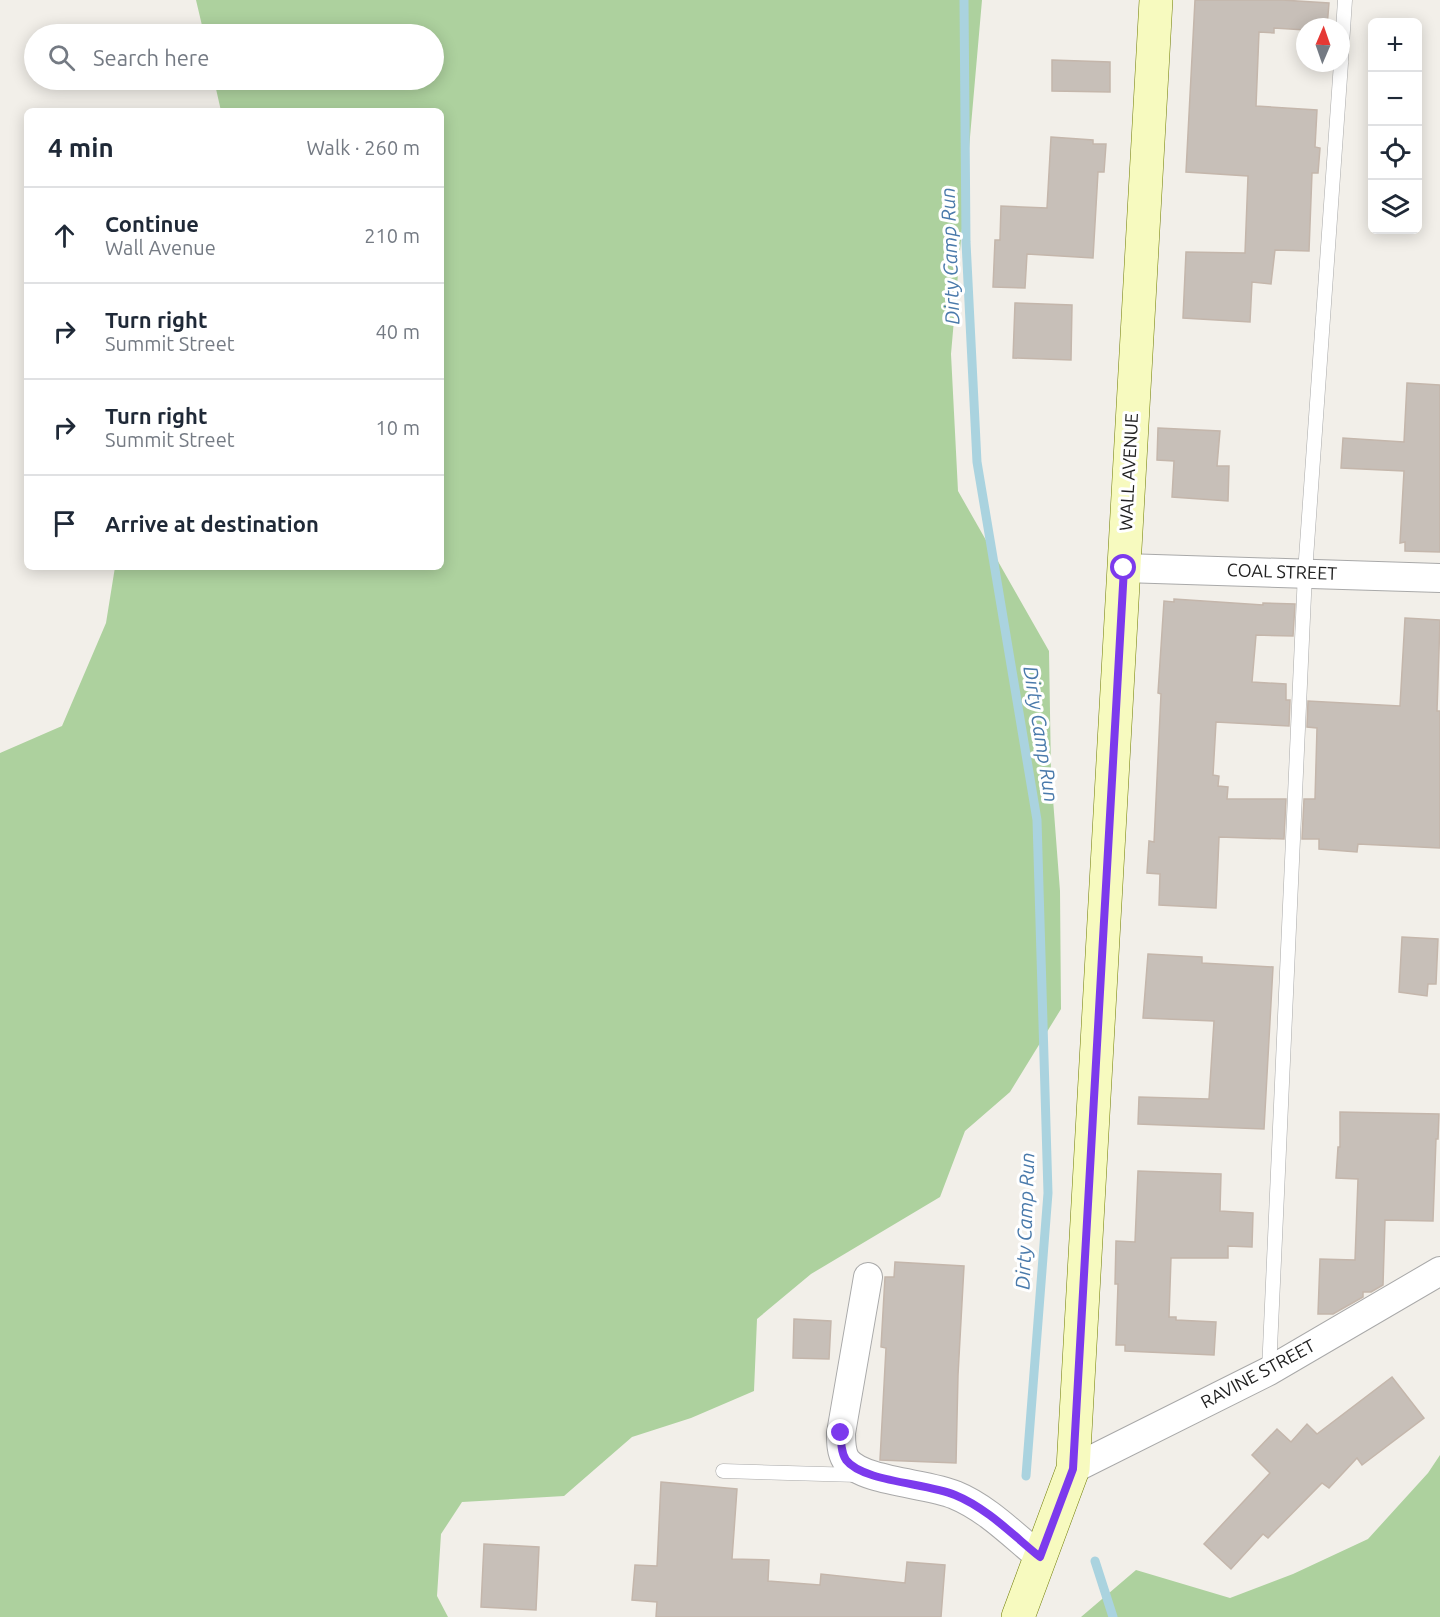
<!DOCTYPE html>
<html lang="en">
<head>
<meta charset="utf-8">
<style>
  body { margin:0; font-family:Ubuntu,sans-serif; background:#f6f6f7; color:#1f2937 }
  .controls { position:absolute; right:18px; top:18px; display:grid; overflow:hidden; border-radius:9px; box-shadow:0 3px 15px #0003 }
  .controls button { width:54px; height:54px; display:grid; place-items:center; padding:0; border:0; border-bottom:2px solid #e0e1e3; background:#fff; color:#1f2937; font:30px sans-serif }
  .compass { position:absolute; left:1296px; top:18px; width:54px; height:54px; border-radius:50%; background:#fff; box-shadow:0 3px 15px #0003; rotate:2deg }
  .stop { position:absolute; width:18px; height:18px; margin:-14px; border:4px solid #7c3aed; border-radius:50%; background:#fff }
  .stop.end { background:#7c3aed; border-color:#fff; box-shadow:0 2px 6px #0008 }
  .list { margin:0; padding:0; list-style:none }
  h2 { display:flex; justify-content:space-between; align-items:center; height:78px; margin:0; padding:0 24px; font-size:26px }
  h2 small { font-size:20px; font-weight:400; color:#747a83 }
  .list li { display:grid; grid-template-columns:39px 1fr auto; gap:18px; align-items:center; box-sizing:border-box; height:96px; padding:0 24px; border-top:2px solid #e0e1e3 }
  .list b { display:block; font-size:22px; white-space:nowrap }
  .list p { margin:0; font-size:20px; white-space:nowrap; color:#747a83 }
  .list em { font-size:20px; font-style:normal; color:#747a83 }
  .icon { flex:none; width:33px; height:33px; fill:none; stroke:currentColor; stroke-width:2; stroke-linecap:round; stroke-linejoin:round }
  .map { position:relative; flex:none; width:1440px; height:1617px; overflow:hidden }
  .search { position:absolute; background:#fff; box-shadow:0 3px 15px #0003; left:24px; top:24px; width:420px; height:66px; display:flex; align-items:center; gap:15px; box-sizing:border-box; padding:0 21px; border-radius:33px; color:#747a83; font-size:22px }
  .panel { position:absolute; background:#fff; box-shadow:0 3px 15px #0003; left:24px; top:108px; width:420px; height:462px; border-radius:9px }
  .map>svg:first-child { display:block }
</style>
</head>
<body>
<div class="map">
<svg width="1440" height="1617" viewBox="0 0 1440 1617">
  <rect width="100%" height="100%" fill="#f2efe9"/>
  <g fill="#add19e">
    <polygon points="196,0 982,0 951,354 958,491 1049,651 1051,773 1060,891 1061,1009 1010,1092 965,1131 940,1197 811,1274 757,1319 754,1391 691,1418 632,1437 564,1496 462,1502 441,1534 437,1596 448,1617 0,1617 0,753 62,726 106,623 115,567 441,567 441,111 221,111 214,80 434,80 434,34 204,34"/>
    <polygon points="1440,1455 1440,1617 1081,1617 1136,1570 1230,1598 1293,1574 1368,1539 1428,1473"/>
  </g>
  <g fill="none" stroke-linecap="round" stroke-linejoin="round">
    <g stroke="#aad3df" stroke-width="9">
      <polyline points="964,0 966,242 977,462 1037,820 1048,1193 1026,1476"/>
      <polyline points="1095,1561 1113,1617"/>
    </g>
  </g>
  <g fill="#c7bfb8" stroke="#c4b6ab" stroke-width="1.5">
    <polygon points="1195,0 1282,0 1329,3 1327,27 1305,27 1305,30 1274,28 1274,33 1259,32 1256,106 1317,110 1315,147 1320,148 1318,173 1312,173 1309,251 1275,250 1271,284 1252,282 1250,322 1183,318 1186,252 1245,253 1248,176 1186,172"/>
    <polygon points="1052,60 1110,62 1110,92 1052,91"/>
    <polygon points="1051,137 1093,140 1093,144 1106,144 1104,172 1098,172 1093,258 1027,254 1025,288 993,287 995,240 1000,240 1001,206 1047,208"/>
    <polygon points="1015,303 1072,305 1071,360 1013,358"/>
    <polygon points="1407,383 1440,385 1440,552 1405,551 1405,542 1400,543 1404,471 1341,468 1343,438 1404,442"/>
    <polygon points="1158,428 1220,431 1217,466 1229,466 1228,501 1172,497 1174,461 1157,460"/>
    <polygon points="1174,599 1263,605 1263,603 1295,604 1293,636 1256,635 1252,682 1286,684 1286,700 1290,700 1289,726 1216,722 1213,775 1219,776 1218,786 1228,787 1227,799 1286,799 1284,839 1219,837 1216,908 1159,905 1160,874 1147,873 1149,841 1154,842 1161,694 1158,693 1164,601 1174,602"/>
    <polygon points="1405,618 1440,620 1437,711 1440,711 1440,848 1358,844 1357,852 1319,849 1319,839 1302,839 1304,799 1315,799 1317,728 1307,727 1308,701 1400,706"/>
    <polygon points="1402,937 1438,939 1436,984 1428,984 1427,996 1399,992"/>
    <polygon points="1148,954 1202,957 1202,963 1273,967 1264,1129 1138,1124 1139,1097 1209,1099 1214,1021 1143,1018"/>
    <polygon points="1340,1112 1439,1114 1438,1139 1436,1139 1433,1221 1385,1220 1383,1285 1371,1292 1363,1292 1363,1297 1333,1314 1318,1314 1320,1259 1355,1260 1358,1179 1336,1178 1338,1147 1340,1147"/>
    <polygon points="1138,1171 1221,1174 1220,1211 1253,1213 1252,1247 1228,1246 1228,1258 1171,1258 1169,1317 1176,1317 1176,1320 1216,1322 1214,1355 1125,1351 1125,1345 1116,1345 1118,1284 1115,1284 1116,1241 1135,1242"/>
    <polygon points="895,1262 964,1266 958,1375 956,1463 880,1460 886,1348 881,1347 885,1277 894,1277"/>
    <polygon points="794,1319 831,1321 829,1359 793,1358"/>
    <polygon points="1392,1377 1424,1418 1362,1465 1357,1458 1329,1488 1322,1483 1268,1538 1263,1534 1231,1569 1204,1544 1270,1473 1252,1455 1277,1429 1291,1442 1307,1424 1317,1434"/>
    <polygon points="661,1482 737,1489 732,1559 769,1560 768,1581 820,1585 821,1574 905,1583 907,1562 945,1565 941,1617 656,1617 657,1602 632,1600 635,1565 657,1566"/>
    <polygon points="484,1544 539,1547 536,1610 481,1607"/>
  </g>
  <g fill="none" stroke-linecap="round" stroke-linejoin="round">
    <g stroke="#a9a9a9" stroke-width="15">
      <g id="lane">
        <polyline points="1341,60 1345,0"/>
        <polyline points="1269,1371 1305,573 1341,63"/>
        <polyline points="723,1471 858,1475"/>
      </g>
    </g>
    <g stroke="#a9a9a9" stroke-width="30">
      <g id="street">
        <polyline points="1124,568 1440,578"/>
        <path d="M868 1277 841 1433C841 1442 841 1452 846 1460 863 1482 928 1483 955 1495 987 1508 1014 1536 1040 1557"/>
        <polyline points="1073,1469 1269,1371 1440,1271"/>
      </g>
    </g>
    <g stroke="#707d05" stroke-width="34">
      <polyline id="secondary" points="1018,1617 1073,1469 1156,0"/>
    </g>
    <use href="#lane" stroke="#fff" stroke-width="14"/>
    <use href="#street" stroke="#fff" stroke-width="28"/>
    <use href="#secondary" stroke="#f7fabf" stroke-width="33"/>
  </g>
  <g fill="none" stroke-linecap="round" stroke-linejoin="round">
    <path stroke="#7c3aed" stroke-width="8" d="M841 1433C841 1442 841 1452 846 1460 863 1482 927 1483 955 1495 987 1508 1014 1536 1040 1557L1073 1469 1124 568"/>
  </g>
  <g text-anchor="middle" stroke-width="6" stroke-linejoin="round" paint-order="stroke">
    <g font-size="18" fill="#222" stroke="#fff">
      <text transform="translate(1129 472) rotate(-87)" y="6">WALL AVENUE</text>
      <text transform="translate(1282 572) rotate(2)" y="6">COAL STREET</text>
      <text transform="translate(1258 1374) rotate(-28)" y="6">RAVINE STREET</text>
    </g>
    <g font-size="20" font-style="italic" fill="#4a7aab" stroke="#fff">
      <text transform="translate(950 256) rotate(-92)" y="7">Dirty Camp Run</text>
      <text transform="translate(1041 734) rotate(81)" y="7">Dirty Camp Run</text>
      <text transform="translate(1025 1221) rotate(-88)" y="7">Dirty Camp Run</text>
    </g>
  </g>
</svg>
<div class="controls">
<button>+</button>
<button>−</button>
<button><svg class="icon" aria-label="locate" viewBox="0 0 24 24"><circle cx="12" cy="12" r="6"/><path d="M12 2v4M12 18v4M2 12h4M18 12h4"/></svg></button>
<button><svg class="icon" aria-label="layers" viewBox="0 0 24 24"><path d="M12 4l9 5-9 5-9-5zM3 14l9 5 9-5"/></svg></button>
</div>
<svg class="compass" viewBox="-18 -18 36 36"><path d="M0-13l5 13h-10z" fill="#e53935"/><path d="M0 13l5-13h-10z" fill="#747a83"/></svg>
<div class="stop" style="left:1124px;top:568px"></div>
<div class="stop end" style="left:841px;top:1433px"></div>
<div class="search"><svg class="icon" aria-label="search" viewBox="0 0 24 24"><circle cx="10" cy="10" r="6"/><path d="M15 15l6 6"/></svg>Search here</div>
<section class="panel">
<h2>4 min<small>Walk · 260 m</small></h2>
<ul class="list">
<li><svg class="icon" aria-label="ahead" viewBox="0 0 24 24"><path d="M12 20V5M6 11l6-6 6 6"/></svg><div><b>Continue</b><p>Wall Avenue</p></div><em>210 m</em></li>
<li><svg class="icon" aria-label="right" viewBox="0 0 24 24"><path d="M7 20v-9h11M14 6l5 5-5 5"/></svg><div><b>Turn right</b><p>Summit Street</p></div><em>40 m</em></li>
<li><svg class="icon" aria-label="right" viewBox="0 0 24 24"><path d="M7 20v-9h11M14 6l5 5-5 5"/></svg><div><b>Turn right</b><p>Summit Street</p></div><em>10 m</em></li>
<li><svg class="icon" aria-label="arrive" viewBox="0 0 24 24"><path d="M6 21V4h12l-3 4 3 4H6"/></svg><div><b>Arrive at destination</b></div></li>
</ul>
</section>
</div>
</body>
</html>
